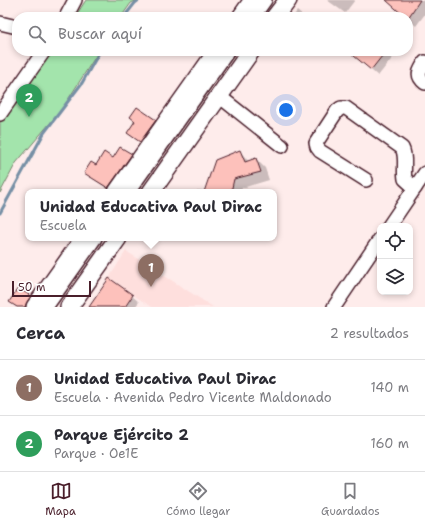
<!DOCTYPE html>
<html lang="es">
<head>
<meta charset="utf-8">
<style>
  body { margin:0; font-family:"Shantell Sans",sans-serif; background:#f2f2f3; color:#2b2b33 }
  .controls { position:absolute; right:12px; bottom:12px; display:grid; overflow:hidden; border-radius:8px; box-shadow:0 2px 6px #0003 }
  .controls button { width:36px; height:36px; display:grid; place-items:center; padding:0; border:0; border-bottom:1px solid #e1e1e2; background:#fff; color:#2b2b33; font:20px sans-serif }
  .scale { position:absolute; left:12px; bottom:10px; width:79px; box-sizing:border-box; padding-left:4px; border:2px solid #4a1f2b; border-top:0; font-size:11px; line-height:14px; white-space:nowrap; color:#4a1f2b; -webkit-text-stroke:3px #fff; paint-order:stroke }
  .you { position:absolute; left:286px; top:110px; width:14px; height:14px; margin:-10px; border:3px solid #fff; border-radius:50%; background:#1a73e8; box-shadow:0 0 0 6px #1a73e833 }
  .badge { display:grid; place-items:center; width:26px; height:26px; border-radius:50%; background:#4a1f2b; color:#fff; font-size:13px; font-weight:700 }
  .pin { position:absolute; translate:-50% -33px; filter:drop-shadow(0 1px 2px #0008) }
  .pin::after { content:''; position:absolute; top:21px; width:14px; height:12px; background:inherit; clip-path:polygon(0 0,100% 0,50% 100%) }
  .popup { position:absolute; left:25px; top:189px; width:252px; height:52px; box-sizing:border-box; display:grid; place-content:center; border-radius:8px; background:#fff; filter:drop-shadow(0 1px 3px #0005); font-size:13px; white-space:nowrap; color:#7c7c81 }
  .popup b { font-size:15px; color:#2b2b33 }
  .popup::after { content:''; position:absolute; left:50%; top:100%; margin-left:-8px; border:8px solid transparent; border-top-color:#fff }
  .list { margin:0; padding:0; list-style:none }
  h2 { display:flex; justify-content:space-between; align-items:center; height:52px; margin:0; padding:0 16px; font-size:17px }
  h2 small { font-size:13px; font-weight:400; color:#7c7c81 }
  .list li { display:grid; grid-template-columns:26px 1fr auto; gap:12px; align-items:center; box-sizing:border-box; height:56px; padding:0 16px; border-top:1px solid #e1e1e2 }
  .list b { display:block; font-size:15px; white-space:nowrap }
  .list p { margin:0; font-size:13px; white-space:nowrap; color:#7c7c81 }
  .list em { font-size:13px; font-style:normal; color:#7c7c81 }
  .icon { flex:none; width:22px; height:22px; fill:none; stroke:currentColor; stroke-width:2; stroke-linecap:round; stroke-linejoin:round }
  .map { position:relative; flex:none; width:425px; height:307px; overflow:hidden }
  .search { position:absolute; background:#fff; box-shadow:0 2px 6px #0003; left:12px; right:12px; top:12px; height:44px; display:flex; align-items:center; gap:10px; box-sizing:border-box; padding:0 14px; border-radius:16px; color:#7c7c81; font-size:15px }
  .sheet { height:164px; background:#fff }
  nav { display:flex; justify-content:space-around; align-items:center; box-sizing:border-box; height:56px; border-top:1px solid #e1e1e2; background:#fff; font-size:11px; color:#7c7c81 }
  nav a { display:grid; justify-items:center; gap:2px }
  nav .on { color:#4a1f2b }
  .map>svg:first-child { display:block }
</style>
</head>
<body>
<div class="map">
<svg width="425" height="307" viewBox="0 0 425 307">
  <rect width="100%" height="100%" fill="#feeceb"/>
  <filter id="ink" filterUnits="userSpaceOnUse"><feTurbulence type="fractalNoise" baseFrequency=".025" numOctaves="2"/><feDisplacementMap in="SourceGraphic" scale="8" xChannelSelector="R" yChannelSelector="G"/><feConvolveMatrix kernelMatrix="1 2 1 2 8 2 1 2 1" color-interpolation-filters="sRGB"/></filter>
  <g filter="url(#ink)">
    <polygon fill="#fedfdd" points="126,251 213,307 152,307 133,295 109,278"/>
    <g fill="#a3e4ac" stroke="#76826c">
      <polygon points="86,0 138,0 131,3 121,17 75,17"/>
      <polygon points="52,51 99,51 62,109 16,163 0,193 0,123 6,112"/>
    </g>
    <g fill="#0003">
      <polygon points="327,0 355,0 345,13"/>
      <polygon points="386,0 425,0 425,14 416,26 408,19 408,17 405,17"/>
      <polygon points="297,11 304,17 293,17"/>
      <polygon points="348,51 388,51 394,56 378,76"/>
      <polygon points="131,117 155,121 160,125 145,145 133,137 128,133 136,122"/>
      <polygon points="240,151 249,162 256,159 265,168 269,180 242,188 241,192 197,192 197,190 205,191"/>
      <polygon points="131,155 135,159 113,192 90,177 85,172 96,167 114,160"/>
      <polygon points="109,280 132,296 139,302 135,307 90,307"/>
      <polygon points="30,297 34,301 31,307 16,307 11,302"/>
    </g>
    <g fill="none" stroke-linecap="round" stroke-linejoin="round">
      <g stroke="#768fa5" stroke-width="3">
        <polyline points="124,17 135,3 139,0"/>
        <polyline points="0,213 44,133 82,83 100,51"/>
      </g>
    </g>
    <g fill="#fdc1bb" stroke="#4a1f2b">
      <polygon points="386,0 420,0 408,18 408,17 405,17"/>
      <polygon points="348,51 386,51 371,70"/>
      <polygon points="137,107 156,120 140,142 127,133 135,121 130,117"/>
      <polygon points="120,147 132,154 108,188 84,173 91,162 96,165 104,152 113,158"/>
      <polygon points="240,150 245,162 256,158 261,172 234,179 231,192 204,192 215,160"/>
      <polygon points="109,278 133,295 125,307 89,307"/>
      <polygon points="18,288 31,296 27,302 25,307 17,307 9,302"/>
    </g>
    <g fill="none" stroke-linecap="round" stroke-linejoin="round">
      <g stroke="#4a1f2b" stroke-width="16">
        <g id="minor">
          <polyline points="66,17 75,0"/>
          <polyline points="253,17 265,0"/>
          <polyline points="0,23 17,27"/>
          <path d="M425 62C420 71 415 75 425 83"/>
          <polyline points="219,96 282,146"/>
          <polyline points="0,114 44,51"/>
          <path d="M366 180 320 151 317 147 316 143 337 111 341 108H346L402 148C407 157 403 169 405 179L415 188"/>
          <polyline points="128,192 228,51"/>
          <polyline points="389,226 425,173"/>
          <polyline points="46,307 95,238"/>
          <polyline points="334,307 380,239"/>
        </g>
      </g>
      <g stroke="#4a1f2b" stroke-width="20">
        <g id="major">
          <polyline points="241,17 253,0"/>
          <polyline points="275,17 288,0"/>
          <polyline points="117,192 217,51"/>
          <polyline points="151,192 251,51"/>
          <polyline points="35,307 84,238"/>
          <polyline points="69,307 118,238"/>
        </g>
      </g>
      <use href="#minor" stroke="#fff" stroke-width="13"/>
      <use href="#major" stroke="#fff" stroke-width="17"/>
    </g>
  </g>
</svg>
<div class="controls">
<button><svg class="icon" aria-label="locate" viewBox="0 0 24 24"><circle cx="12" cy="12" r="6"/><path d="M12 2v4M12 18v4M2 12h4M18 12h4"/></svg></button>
<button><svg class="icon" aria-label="layers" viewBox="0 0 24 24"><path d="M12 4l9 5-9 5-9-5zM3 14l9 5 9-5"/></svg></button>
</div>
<div class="scale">50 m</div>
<div class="you"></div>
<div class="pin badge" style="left:151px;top:287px;background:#8d6e63">1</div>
<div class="popup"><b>Unidad Educativa Paul Dirac</b>Escuela</div>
<div class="pin badge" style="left:29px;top:117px;background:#2e9e5b">2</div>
<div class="search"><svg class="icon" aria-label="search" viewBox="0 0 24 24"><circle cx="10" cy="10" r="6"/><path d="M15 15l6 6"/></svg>Buscar aquí</div>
</div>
<section class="sheet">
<h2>Cerca<small>2 resultados</small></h2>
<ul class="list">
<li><span class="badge" style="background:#8d6e63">1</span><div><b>Unidad Educativa Paul Dirac</b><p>Escuela · Avenida Pedro Vicente Maldonado</p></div><em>140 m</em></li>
<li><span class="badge" style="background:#2e9e5b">2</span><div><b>Parque Ejército 2</b><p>Parque · Oe1E</p></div><em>160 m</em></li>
</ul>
</section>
<nav>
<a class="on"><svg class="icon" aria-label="map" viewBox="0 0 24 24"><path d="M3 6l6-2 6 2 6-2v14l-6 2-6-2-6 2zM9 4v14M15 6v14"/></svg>Mapa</a>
<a><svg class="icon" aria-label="directions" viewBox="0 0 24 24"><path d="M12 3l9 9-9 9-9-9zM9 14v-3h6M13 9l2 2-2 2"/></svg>Cómo llegar</a>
<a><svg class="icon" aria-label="saved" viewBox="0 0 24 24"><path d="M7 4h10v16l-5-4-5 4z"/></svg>Guardados</a>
</nav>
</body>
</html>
